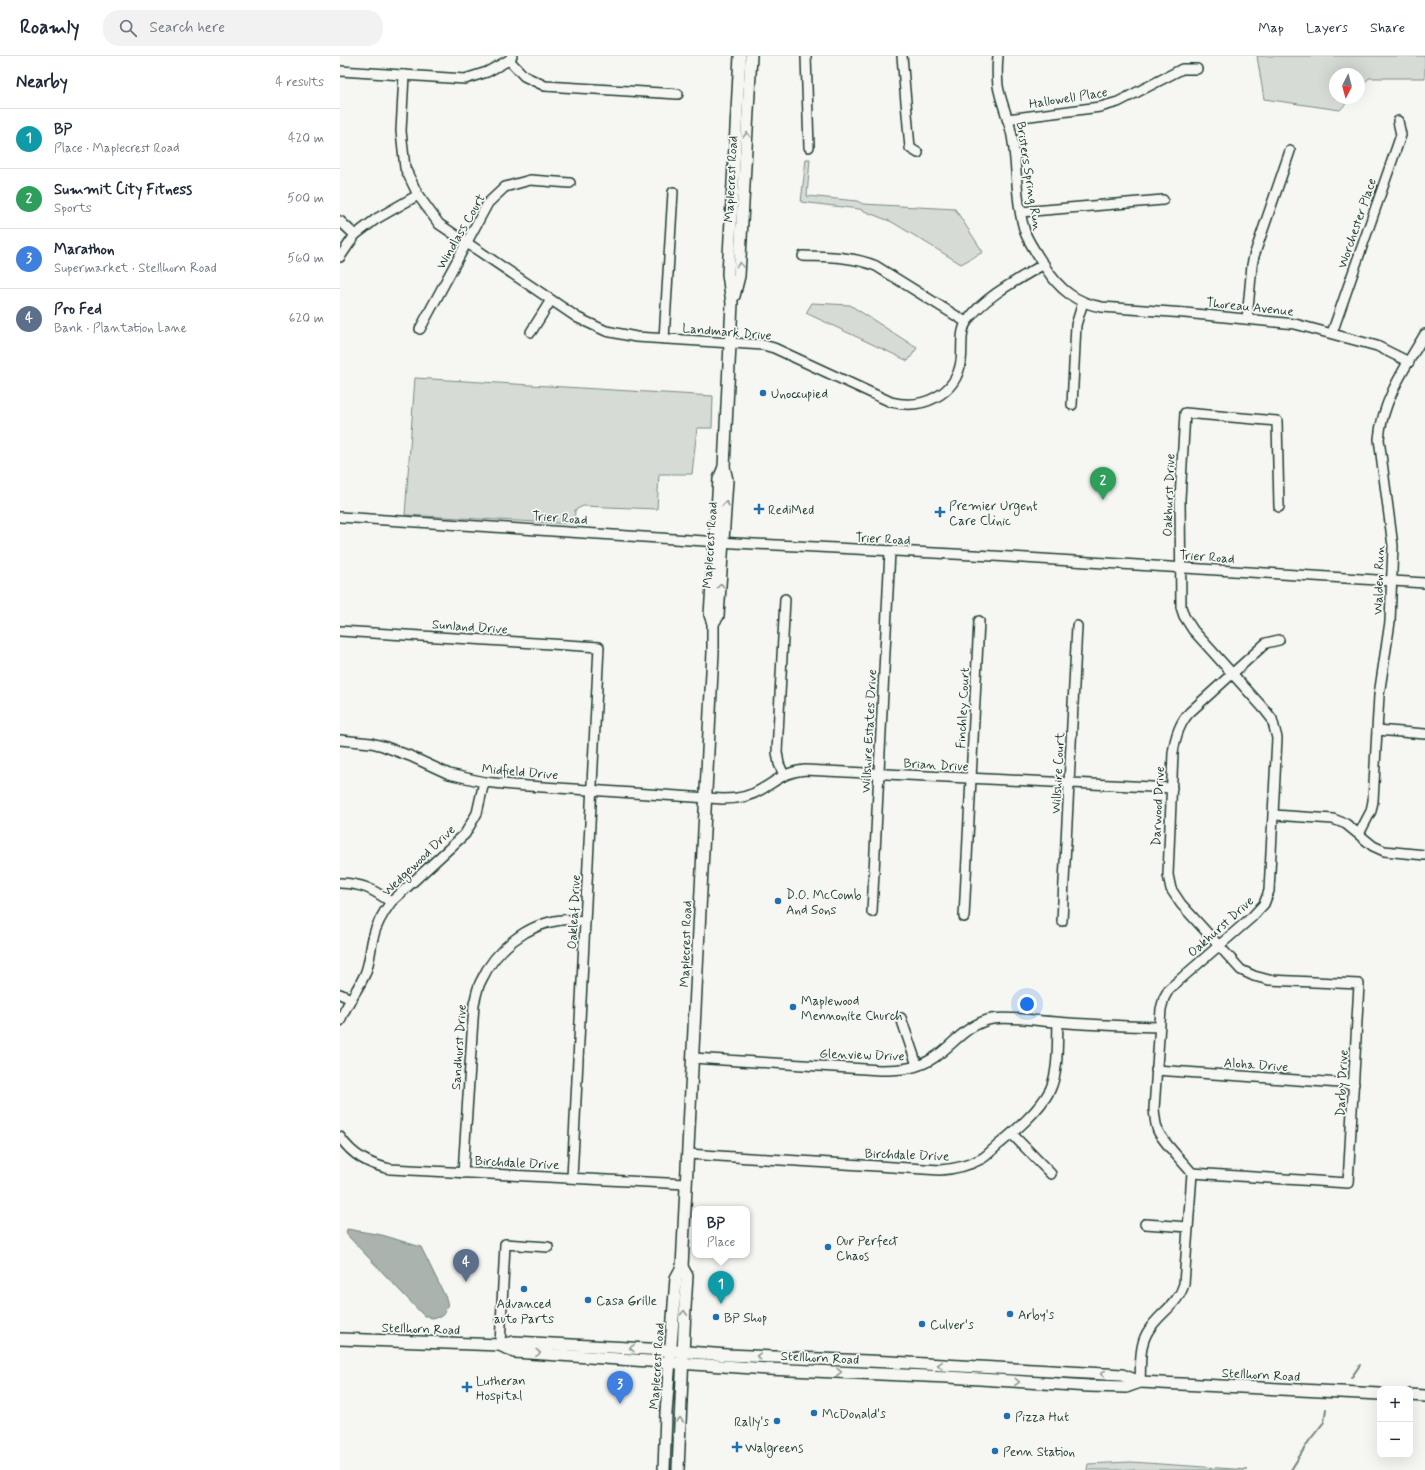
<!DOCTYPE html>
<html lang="en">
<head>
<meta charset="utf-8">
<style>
  body { margin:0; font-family:Mynerve,sans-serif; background:#f2f2f3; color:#1f2937 }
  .controls { position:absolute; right:12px; bottom:12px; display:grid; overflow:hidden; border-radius:8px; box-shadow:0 4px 16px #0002 }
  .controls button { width:36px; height:36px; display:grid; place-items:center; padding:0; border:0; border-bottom:1px solid #e0e1e3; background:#fff; color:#1f2937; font:20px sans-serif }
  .compass { position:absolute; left:989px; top:12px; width:36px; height:36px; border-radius:50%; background:#fff; box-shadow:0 4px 16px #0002; rotate:186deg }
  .you { position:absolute; left:687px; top:948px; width:14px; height:14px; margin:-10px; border:3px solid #fff; border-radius:50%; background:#1a73e8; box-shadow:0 0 0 6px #1a73e833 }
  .badge { display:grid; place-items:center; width:26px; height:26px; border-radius:50%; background:#1f6fb2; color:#fff; font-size:13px; font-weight:700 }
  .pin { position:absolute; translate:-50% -33px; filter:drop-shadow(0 1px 2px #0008) }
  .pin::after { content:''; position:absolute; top:21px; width:14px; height:12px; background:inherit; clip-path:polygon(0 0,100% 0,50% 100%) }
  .popup { position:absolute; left:352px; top:1150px; width:58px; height:52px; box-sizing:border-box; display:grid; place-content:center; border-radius:8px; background:#fff; filter:drop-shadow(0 1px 3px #0005); font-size:13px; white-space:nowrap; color:#747a83 }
  .popup b { font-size:15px; color:#1f2937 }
  .popup::after { content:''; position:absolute; left:50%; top:100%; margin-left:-8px; border:8px solid transparent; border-top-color:#fff }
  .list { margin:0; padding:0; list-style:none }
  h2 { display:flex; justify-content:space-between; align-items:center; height:52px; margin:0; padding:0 16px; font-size:17px }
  h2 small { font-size:13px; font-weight:400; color:#747a83 }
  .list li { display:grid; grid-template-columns:26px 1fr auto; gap:12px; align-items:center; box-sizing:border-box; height:60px; padding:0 16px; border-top:1px solid #e0e1e3 }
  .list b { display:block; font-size:15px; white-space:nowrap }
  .list p { margin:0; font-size:13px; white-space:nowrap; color:#747a83 }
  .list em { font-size:13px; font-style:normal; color:#747a83 }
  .icon { flex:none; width:22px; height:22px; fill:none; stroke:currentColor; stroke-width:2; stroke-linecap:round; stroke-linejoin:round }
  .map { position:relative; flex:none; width:1085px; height:1414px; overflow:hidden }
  header { display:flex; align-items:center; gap:24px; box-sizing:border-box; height:56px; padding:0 20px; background:#fff; border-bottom:1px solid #e0e1e3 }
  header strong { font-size:19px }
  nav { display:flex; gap:22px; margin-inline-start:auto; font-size:14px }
  .search { width:280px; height:36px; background:#f2f2f3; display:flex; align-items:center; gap:10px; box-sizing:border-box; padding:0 14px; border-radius:16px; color:#747a83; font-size:15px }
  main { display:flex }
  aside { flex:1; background:#fff }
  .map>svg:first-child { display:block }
</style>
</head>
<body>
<header>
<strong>Roamly</strong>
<div class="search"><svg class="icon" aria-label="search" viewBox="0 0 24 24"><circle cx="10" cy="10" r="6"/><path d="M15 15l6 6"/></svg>Search here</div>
<nav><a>Map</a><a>Layers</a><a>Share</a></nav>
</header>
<main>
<aside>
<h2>Nearby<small>4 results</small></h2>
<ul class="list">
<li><span class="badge" style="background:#0f9aa8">1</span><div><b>BP</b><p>Place · Maplecrest Road</p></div><em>420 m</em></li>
<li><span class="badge" style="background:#2e9e5b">2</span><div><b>Summit City Fitness</b><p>Sports</p></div><em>500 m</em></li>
<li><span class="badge" style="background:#3f7fe0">3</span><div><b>Marathon</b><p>Supermarket · Stellhorn Road</p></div><em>560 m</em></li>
<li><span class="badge" style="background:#5c6f8a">4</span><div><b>Pro Fed</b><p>Bank · Plantation Lane</p></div><em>620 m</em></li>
</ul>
</aside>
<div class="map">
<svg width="1085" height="1414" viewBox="0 0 1085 1414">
  <rect width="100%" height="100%" fill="#f6f6f2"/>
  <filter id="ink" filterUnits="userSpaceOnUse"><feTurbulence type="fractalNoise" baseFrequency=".025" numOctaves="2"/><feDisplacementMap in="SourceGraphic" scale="8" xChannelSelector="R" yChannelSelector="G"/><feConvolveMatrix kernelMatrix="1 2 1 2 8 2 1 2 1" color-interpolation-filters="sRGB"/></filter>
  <g filter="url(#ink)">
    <g fill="#d6dbd6" stroke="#7a8c85">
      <polygon points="917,0 1085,0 1085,22 1029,22 1019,33 1019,18 995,18 995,42 1011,42 1000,54 924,43"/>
      <polygon points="466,103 470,103 467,140 517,145 523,148 615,153 643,196 621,208 552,166 519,153 461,146"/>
      <polygon points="472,247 510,249 577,292 568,305 466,257"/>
      <polygon points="75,322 373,340 372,372 357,372 352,418 319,418 317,453 243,450 235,454 234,468 65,459"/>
      <polygon points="790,1406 791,1406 908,1414 747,1414 748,1408"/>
    </g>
    <polygon fill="#aab3ae" stroke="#72847d" points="7,1173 42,1179 81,1191 106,1242 108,1250 105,1254 106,1256 100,1261 91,1262 88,1260 84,1260 8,1180 6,1177"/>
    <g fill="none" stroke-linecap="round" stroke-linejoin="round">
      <g stroke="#72847d" stroke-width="2">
        <polyline points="1011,1322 1020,1309"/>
        <polyline points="951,1414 969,1385 984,1366 986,1353"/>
      </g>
      <g stroke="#1f3d34" stroke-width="12">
        <g id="minor">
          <polyline points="466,0 469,91"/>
          <polyline points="562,0 570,92 578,97"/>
          <path d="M658 0C657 10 657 20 658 30 661 47 669 63 672 80 678 112 675 148 686 179 691 190 699 201 705 211 719 233 736 247 762 251L845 257 955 268 1037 290 1069 306"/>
          <polyline points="169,4 184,20 205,30 338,38"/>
          <polyline points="0,15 125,23 147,16 169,4 172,0"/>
          <path d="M64 19 61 75 65 112 78 139 99 168 238 262 266 275 296 281 423 289 434 292 551 346C582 354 616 339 621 305 623 292 619 275 628 264 644 241 679 223 704 208"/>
          <polyline points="667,63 760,51 778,46 842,13 857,13"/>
          <polyline points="681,156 823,144"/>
          <polyline points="0,165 15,179"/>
          <path d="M463 200C488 201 512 200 536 210L626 266"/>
          <polyline points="0,201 15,179 36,163 78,139"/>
          <polyline points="907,263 912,209 914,200 950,95"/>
          <polyline points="80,273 148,147 165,131 190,124 230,127"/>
          <polyline points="191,276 211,244"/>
          <polyline points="992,277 1061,79 1058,65"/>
          <polyline points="324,283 333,136"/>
          <polyline points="732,349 736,269 743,246"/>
          <polyline points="0,461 395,487 653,500 1085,527"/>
          <polyline points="0,575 259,591 232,1122"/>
          <polyline points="1037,674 1085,678"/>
          <path d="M0 684 31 687 43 690 70 700 109 718 144 726 173 729 383 743C397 743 410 741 422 733 439 723 445 716 465 714L832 732"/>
          <polyline points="444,719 439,708 437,696 445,543"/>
          <polyline points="934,759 993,763 1006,768 1033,790 1044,795 1085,799"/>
          <path d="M1019 778 1031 755 1033 745 1039 639 1050 566 1053 490 1039 383C1042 345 1066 310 1085 278"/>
          <path d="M0 827C24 828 32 833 51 846"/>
          <polyline points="532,856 550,495"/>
          <polyline points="624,861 639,565"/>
          <polyline points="722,865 737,570"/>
          <polyline points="0,938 11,943"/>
          <polyline points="561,962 577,1009"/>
          <path d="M0 965C6 948 18 934 25 918 30 906 30 894 33 882 36 868 43 857 51 846L125 778 137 757 144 726"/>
          <path d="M353 1002 540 1014C560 1014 578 1013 595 1001 614 988 627 968 652 963 669 960 697 965 716 966 750 969 784 970 819 971"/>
          <polyline points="816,1014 1014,1028"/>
          <polyline points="672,1078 711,1118"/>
          <path d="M0 1081C13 1100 29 1108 50 1113L346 1128"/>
          <path d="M348 1098 600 1114C614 1113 628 1110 641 1103 647 1100 652 1094 658 1089 675 1075 700 1054 710 1034 719 1015 717 987 718 967"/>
          <path d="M123 1117 134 948C136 941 137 932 141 925 155 894 187 868 221 864 228 863 237 865 245 865"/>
          <path d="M852 1117 1008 1127 1019 928 929 924 914 920 901 914 841 848 831 833 828 819 833 697C835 682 839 667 850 656L926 587 939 584"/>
          <polyline points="805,1168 848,1171"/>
          <polyline points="160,1289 165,1188 208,1191"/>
          <path d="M800 1326C801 1310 799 1291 807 1277 817 1258 838 1250 844 1228L852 1117C843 1106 823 1086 818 1075 815 1068 815 1060 814 1053L821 953 824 942 829 933 912 861 924 848 929 835 937 682 932 663 925 654 853 574 844 560 841 551 840 443 845 357 937 365 939 451"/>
        </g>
      </g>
      <g stroke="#1f3d34" stroke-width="14">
        <g id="major">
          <polyline points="394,240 399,220 411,0"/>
          <polyline points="373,567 378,560 387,424 384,411 392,247 388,218 400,0"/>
          <polyline points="0,1283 160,1289 174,1286 308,1293 387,1299 550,1306 782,1319 800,1326 1040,1338"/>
          <polyline points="160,1289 174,1296 428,1313 608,1321 749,1330 786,1331 800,1326"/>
          <polyline points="1070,1339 1085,1340"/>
          <polyline points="324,1414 326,1357 336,1222 342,1211 373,596 373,567 370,559 379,423 384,411"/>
          <polyline points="338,1414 345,1252 347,1220 342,1211"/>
        </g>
      </g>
      <use href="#minor" stroke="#f6f6f2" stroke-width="9"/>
      <use href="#major" stroke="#f6f6f2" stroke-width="11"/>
    </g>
    <defs><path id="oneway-chevron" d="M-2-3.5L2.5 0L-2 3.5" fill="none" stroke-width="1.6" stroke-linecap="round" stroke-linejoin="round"/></defs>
    <g stroke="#8a9a93">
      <use href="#oneway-chevron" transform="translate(407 79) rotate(-87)"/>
      <use href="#oneway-chevron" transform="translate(400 209) rotate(-87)"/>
      <use href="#oneway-chevron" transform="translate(386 448) rotate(-87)"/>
      <use href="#oneway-chevron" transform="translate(381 530) rotate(-86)"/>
      <use href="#oneway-chevron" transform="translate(344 1257) rotate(-87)"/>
      <use href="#oneway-chevron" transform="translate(292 1292) rotate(-177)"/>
      <use href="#oneway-chevron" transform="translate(198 1297) rotate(3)"/>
      <use href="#oneway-chevron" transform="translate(419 1300) rotate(-177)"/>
      <use href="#oneway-chevron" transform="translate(600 1309) rotate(-176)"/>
      <use href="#oneway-chevron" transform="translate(499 1316) rotate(2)"/>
      <use href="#oneway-chevron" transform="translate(763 1318) rotate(-177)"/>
      <use href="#oneway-chevron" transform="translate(677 1326) rotate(4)"/>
      <use href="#oneway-chevron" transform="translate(340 1364) rotate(-88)"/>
    </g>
  </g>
  <g fill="#1f6fb2" stroke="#f6f6f2" stroke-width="1.5">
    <circle cx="423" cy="337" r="4"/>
    <path d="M417 447h4v4h4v4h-4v4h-4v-4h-4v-4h4z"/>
    <path d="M598 450h4v4h4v4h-4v4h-4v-4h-4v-4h4z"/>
    <circle cx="438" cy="845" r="4"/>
    <circle cx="453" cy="951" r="4"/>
    <circle cx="488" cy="1191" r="4"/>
    <circle cx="184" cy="1233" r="4"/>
    <circle cx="248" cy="1244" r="4"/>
    <circle cx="670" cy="1258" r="4"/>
    <circle cx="376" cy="1261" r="4"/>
    <circle cx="582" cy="1268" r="4"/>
    <path d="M125 1325h4v4h4v4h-4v4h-4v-4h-4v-4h4z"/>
    <circle cx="474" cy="1357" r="4"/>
    <circle cx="667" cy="1360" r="4"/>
    <circle cx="437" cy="1365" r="4"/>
    <path d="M395 1385h4v4h4v4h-4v4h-4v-4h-4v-4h4z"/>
    <circle cx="655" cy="1395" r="4"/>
  </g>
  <g text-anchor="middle" stroke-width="3.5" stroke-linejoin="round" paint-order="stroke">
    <g font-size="13" fill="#1f3d34" stroke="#f6f6f2">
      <text transform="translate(728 41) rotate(-9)" y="5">Hallowell Place</text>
      <text transform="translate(690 120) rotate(81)" y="5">Bristers Spring Run</text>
      <text transform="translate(390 123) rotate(-87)" y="5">Maplecrest Road</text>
      <text transform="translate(1016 167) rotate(-71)" y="5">Worchester Place</text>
      <text transform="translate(120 175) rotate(-60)" y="5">Windlass Court</text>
      <text transform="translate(910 250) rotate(6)" y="5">Thoreau Avenue</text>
      <text transform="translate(387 275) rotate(5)" y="5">Landmark Drive</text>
      <text transform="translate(828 439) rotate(-88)" y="5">Oakhurst Drive</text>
      <text transform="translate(220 461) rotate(4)" y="5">Trier Road</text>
      <text transform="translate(543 482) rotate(3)" y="5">Trier Road</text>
      <text transform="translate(369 489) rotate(-86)" y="5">Maplecrest Road</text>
      <text transform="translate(867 500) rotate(4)" y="5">Trier Road</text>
      <text transform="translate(1038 524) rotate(-88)" y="5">Walden Run</text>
      <text transform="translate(130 570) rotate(4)" y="5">Sunland Drive</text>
      <text transform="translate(622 652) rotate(-87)" y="5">Finchley Court</text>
      <text transform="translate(528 675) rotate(-87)" y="5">Willshire Estates Drive</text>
      <text transform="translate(596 708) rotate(3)" y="5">Brian Drive</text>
      <text transform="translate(180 715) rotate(5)" y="5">Midfield Drive</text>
      <text transform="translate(717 717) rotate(-87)" y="5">Willshire Court</text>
      <text transform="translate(817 750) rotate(-87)" y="5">Darwood Drive</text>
      <text transform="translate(78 804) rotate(-44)" y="5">Wedgewood Drive</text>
      <text transform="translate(233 856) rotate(-87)" y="5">Oakleaf Drive</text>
      <text transform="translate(880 870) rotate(-42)" y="5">Oakhurst Drive</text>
      <text transform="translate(345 888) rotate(-88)" y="5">Maplecrest Road</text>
      <text transform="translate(118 991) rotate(-86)" y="5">Sandhurst Drive</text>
      <text transform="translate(522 998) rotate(2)" y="5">Glenview Drive</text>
      <text transform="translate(916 1008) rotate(4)" y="5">Aloha Drive</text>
      <text transform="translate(1001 1027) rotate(-87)" y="5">Darby Drive</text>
      <text transform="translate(567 1098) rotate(2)" y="5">Birchdale Drive</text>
      <text transform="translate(177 1106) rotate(3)" y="5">Birchdale Drive</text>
      <text transform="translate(81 1272) rotate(2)" y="5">Stellhorn Road</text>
      <text transform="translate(480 1301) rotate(3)" y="5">Stellhorn Road</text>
      <text transform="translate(316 1310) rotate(-86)" y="5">Maplecrest Road</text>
      <text transform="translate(921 1318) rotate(3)" y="5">Stellhorn Road</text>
    </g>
    <g font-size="13" fill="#1f3d34" stroke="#f6f6f2" text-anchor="start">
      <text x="431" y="342">Unoccupied</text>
      <text x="609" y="454">Premier Urgent<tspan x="609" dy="15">Care Clinic</tspan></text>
      <text x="428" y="458">RediMed</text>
      <text x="446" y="843">D.O. McComb<tspan x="446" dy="15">And Sons</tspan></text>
      <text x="461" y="949">Maplewood<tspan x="461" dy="15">Mennonite Church</tspan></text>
      <text x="496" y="1189">Our Perfect<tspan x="496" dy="15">Chaos</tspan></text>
      <text x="256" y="1249">Casa Grille</text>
      <text x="184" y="1252" text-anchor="middle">Advanced<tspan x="184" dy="15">auto Parts</tspan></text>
      <text x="678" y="1263">Arby's</text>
      <text x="384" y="1266">BP Shop</text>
      <text x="590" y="1273">Culver's</text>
      <text x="136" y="1329">Lutheran<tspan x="136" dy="15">Hospital</tspan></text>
      <text x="482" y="1362">McDonald's</text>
      <text x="675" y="1365">Pizza Hut</text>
      <text x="429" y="1370" text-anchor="end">Rally's</text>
      <text x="405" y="1396">Walgreens</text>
      <text x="663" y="1400">Penn Station</text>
    </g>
  </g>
</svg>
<div class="controls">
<button>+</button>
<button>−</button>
</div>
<svg class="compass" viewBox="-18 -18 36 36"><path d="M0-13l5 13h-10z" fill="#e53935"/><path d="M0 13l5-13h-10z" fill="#747a83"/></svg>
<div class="you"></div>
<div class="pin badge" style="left:381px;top:1248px;background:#0f9aa8">1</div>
<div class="popup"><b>BP</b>Place</div>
<div class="pin badge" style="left:763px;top:444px;background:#2e9e5b">2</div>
<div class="pin badge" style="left:280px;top:1348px;background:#3f7fe0">3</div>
<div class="pin badge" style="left:126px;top:1226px;background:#5c6f8a">4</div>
</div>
</main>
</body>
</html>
